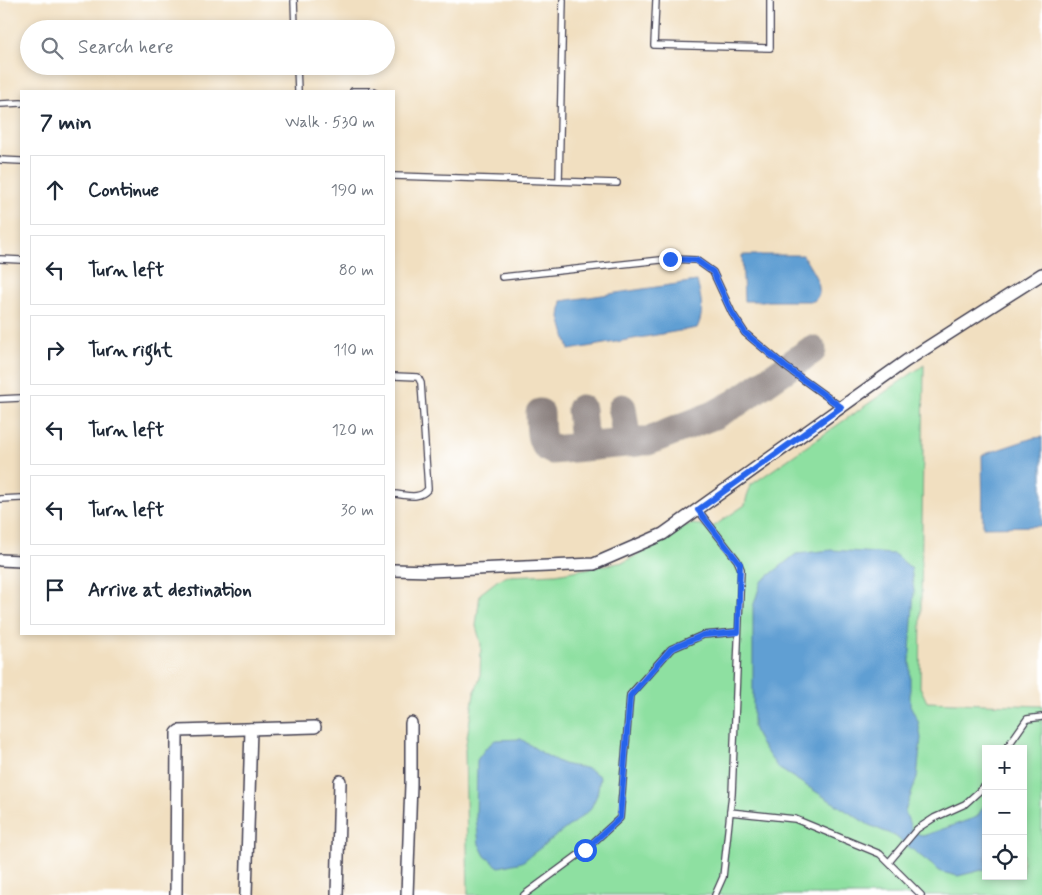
<!DOCTYPE html>
<html lang="en">
<head>
<meta charset="utf-8">
<style>
  body { margin:0; font-family:Mynerve,sans-serif; background:#f6f6f7; color:#1f2937 }
  .controls { position:absolute; right:15px; bottom:15px; display:grid; overflow:hidden; border-radius:0px; box-shadow:0 2px 8px #0003 }
  .controls button { width:45px; height:45px; display:grid; place-items:center; padding:0; border:0; border-bottom:1px solid #e0e1e3; background:#fff; color:#1f2937; font:25px sans-serif }
  .stop { position:absolute; width:15px; height:15px; margin:-11px; border:4px solid #2563eb; border-radius:50%; background:#fff }
  .stop.end { background:#2563eb; border-color:#fff; box-shadow:0 1px 5px #0008 }
  .list { margin:0; padding:0; list-style:none }
  h2 { display:flex; justify-content:space-between; align-items:center; height:65px; margin:0; padding:0 20px; font-size:21px }
  h2 small { font-size:16px; font-weight:400; color:#747a83 }
  .list li { display:grid; grid-template-columns:32px 1fr auto; gap:15px; align-items:center; box-sizing:border-box; height:70px; margin:0 10px 10px; padding:0 10px; border:1px solid #e0e1e3; border-radius:0px }
  .list b { display:block; font-size:19px; white-space:nowrap }
  .list em { font-size:16px; font-style:normal; color:#747a83 }
  .icon { flex:none; width:28px; height:28px; fill:none; stroke:currentColor; stroke-width:2; stroke-linecap:round; stroke-linejoin:round }
  .map { position:relative; flex:none; width:1042px; height:895px; overflow:hidden }
  .search { position:absolute; background:#fff; box-shadow:0 2px 8px #0003; left:20px; top:20px; width:375px; height:55px; display:flex; align-items:center; gap:12px; box-sizing:border-box; padding:0 18px; border-radius:28px; color:#747a83; font-size:19px }
  .panel { position:absolute; background:#fff; box-shadow:0 2px 8px #0003; left:20px; top:90px; width:375px; height:545px; border-radius:0px }
  .map>svg:first-child { display:block }
</style>
</head>
<body>
<div class="map">
<svg width="1042" height="895" viewBox="0 0 1042 895">
  <rect width="100%" height="100%" fill="#fff"/>
  <filter id="ink" filterUnits="userSpaceOnUse"><feTurbulence type="fractalNoise" baseFrequency=".02" numOctaves="2"/><feDisplacementMap in="SourceGraphic" scale="10" xChannelSelector="R" yChannelSelector="G"/><feConvolveMatrix kernelMatrix="1 2 1 2 8 2 1 2 1" color-interpolation-filters="sRGB"/></filter>
  <filter id="wash" filterUnits="userSpaceOnUse"><feTurbulence type="fractalNoise" baseFrequency=".0096" numOctaves="4" result="noise"/><feDisplacementMap in="SourceGraphic" scale="20" xChannelSelector="R" yChannelSelector="G"/><feGaussianBlur stdDeviation="1.12" result="paint"/><feColorMatrix in="noise" values="0 0 0 0 0 0 0 0 0 0 0 0 0 0 0 0 0 1.4 0 .05"/><feComposite in="paint" operator="in"/></filter>
  <g filter="url(#wash)">
    <rect width="100%" height="100%" fill="#f1dfc0"/>
    <path fill="#8ee0a1" stroke="#58816e" fill-rule="evenodd" d="M924 365 920 687 927 702 1042 706V895H468L465 750 474 694 480 678 481 644 476 626 480 594 498 580 508 576 556 574 624 562 658 544 682 527 691 524 701 525 708 530 745 505 747 496 751 485ZM986 749H1023V876H986Z"/>
    <g fill="#619fd3" stroke="#426087">
      <path d="M742 255H803C810 269 828 289 814 301H744Z"/>
      <path d="M697 281C701 298 705 312 697 328L569 350 560 317 562 301Z"/>
      <polygon points="1042,437 1042,526 983,527 982,455 1033,438"/>
      <polygon points="831,550 894,554 911,568 914,591 910,651 910,705 918,721 921,738 917,778 905,811 912,831 923,836 977,817 986,802 986,869 958,876 941,872 895,836 869,825 778,768 760,743 753,727 753,607 761,582 796,554"/>
      <path d="M521 739C533 747 546 756 559 762 576 770 583 762 600 777L597 795 590 810 522 862 499 867 485 856 479 844 476 817 477 760 485 749 495 740Z"/>
    </g>
    <g fill="none" stroke-linecap="round" stroke-linejoin="round">
      <g stroke="#8a807e" stroke-width="29">
        <polyline points="622,408 626,436 630,441 648,441 714,415 736,403 812,350"/>
        <polyline points="581,409 583,432 589,444 594,446 637,442"/>
        <path d="M540 413C541 427 538 444 552 450L594 446"/>
      </g>
    </g>
  </g>
  <g filter="url(#ink)">
    <g fill="none" stroke-linecap="round" stroke-linejoin="round">
      <g stroke="#413e4f" stroke-width="8">
        <g id="service">
          <polyline points="294,0 295,29"/>
          <polyline points="656,0 654,45 770,48 770,0"/>
          <polyline points="297,66 298,91"/>
          <polyline points="353,91 374,91"/>
          <polyline points="0,104 21,103"/>
          <polyline points="0,160 21,161"/>
          <polyline points="394,176 617,183"/>
          <polyline points="559,181 563,0"/>
          <polyline points="0,259 21,260"/>
          <polyline points="502,277 670,259 696,260 713,272 732,313 745,333 787,368 841,407"/>
          <path d="M394 376 418 377 421 383 428 489C419 500 407 495 394 494"/>
          <polyline points="0,399 21,398"/>
          <polyline points="0,499 21,498"/>
          <polyline points="698,510 737,560 741,569 732,794 723,877 715,895"/>
          <polyline points="1006,749 1027,719 1042,717"/>
          <polyline points="730,812 795,819 880,854 921,895"/>
          <polyline points="889,862 917,829 934,818 965,804 986,785"/>
          <polyline points="524,895 585,850 620,818 630,695 671,649 703,635 738,632"/>
        </g>
      </g>
      <g stroke="#413e4f" stroke-width="14">
        <g id="minor">
          <polyline points="0,560 21,561"/>
          <polyline points="394,570 430,571 594,564 663,534 906,361 1042,274"/>
          <polyline points="176,895 177,740 177,733 179,731 315,727"/>
          <polyline points="246,895 251,729"/>
          <polyline points="337,895 340,781"/>
          <polyline points="407,895 411,784 411,723"/>
        </g>
      </g>
      <use href="#service" stroke="#fff" stroke-width="5.5"/>
      <use href="#minor" stroke="#fff" stroke-width="11"/>
    </g>
  </g>
  <g fill="none" stroke-linecap="round" stroke-linejoin="round" filter="url(#ink)">
    <polyline stroke="#2563eb" stroke-width="6" points="585,850 620,818 630,696 671,649 703,635 738,632 740,564 698,510 841,407 787,368 745,333 732,313 713,272 696,260 670,259"/>
  </g>
</svg>
<div class="controls">
<button>+</button>
<button>−</button>
<button><svg class="icon" aria-label="locate" viewBox="0 0 24 24"><circle cx="12" cy="12" r="6"/><path d="M12 2v4M12 18v4M2 12h4M18 12h4"/></svg></button>
</div>
<div class="stop" style="left:585px;top:850px"></div>
<div class="stop end" style="left:670px;top:259px"></div>
<div class="search"><svg class="icon" aria-label="search" viewBox="0 0 24 24"><circle cx="10" cy="10" r="6"/><path d="M15 15l6 6"/></svg>Search here</div>
<section class="panel">
<h2>7 min<small>Walk · 530 m</small></h2>
<ul class="list">
<li><svg class="icon" aria-label="ahead" viewBox="0 0 24 24"><path d="M12 20V5M6 11l6-6 6 6"/></svg><div><b>Continue</b></div><em>190 m</em></li>
<li><svg class="icon" aria-label="left" viewBox="0 0 24 24"><path d="M17 20v-9H6M10 6l-5 5 5 5"/></svg><div><b>Turn left</b></div><em>80 m</em></li>
<li><svg class="icon" aria-label="right" viewBox="0 0 24 24"><path d="M7 20v-9h11M14 6l5 5-5 5"/></svg><div><b>Turn right</b></div><em>110 m</em></li>
<li><svg class="icon" aria-label="left" viewBox="0 0 24 24"><path d="M17 20v-9H6M10 6l-5 5 5 5"/></svg><div><b>Turn left</b></div><em>120 m</em></li>
<li><svg class="icon" aria-label="left" viewBox="0 0 24 24"><path d="M17 20v-9H6M10 6l-5 5 5 5"/></svg><div><b>Turn left</b></div><em>30 m</em></li>
<li><svg class="icon" aria-label="arrive" viewBox="0 0 24 24"><path d="M6 21V4h12l-3 4 3 4H6"/></svg><div><b>Arrive at destination</b></div></li>
</ul>
</section>
</div>
</body>
</html>
